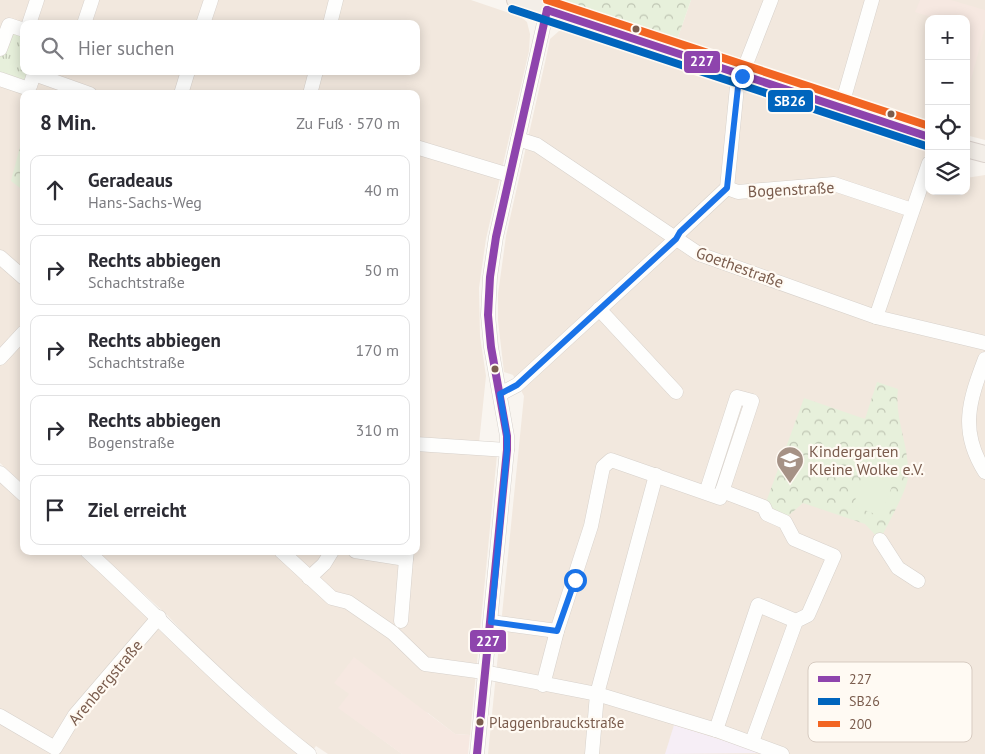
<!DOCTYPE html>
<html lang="de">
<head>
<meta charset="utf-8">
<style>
  body { margin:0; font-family:"PT Sans",sans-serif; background:#f2f2f3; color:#2b2b33 }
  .controls { position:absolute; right:15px; top:15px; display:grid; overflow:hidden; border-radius:10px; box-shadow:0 2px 12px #0003 }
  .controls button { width:45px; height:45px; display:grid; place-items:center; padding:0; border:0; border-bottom:1px solid #e1e1e2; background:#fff; color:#2b2b33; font:25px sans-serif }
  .stop { position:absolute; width:15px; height:15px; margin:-11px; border:4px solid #1a73e8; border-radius:50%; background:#fff }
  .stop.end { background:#1a73e8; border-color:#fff; box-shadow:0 1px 5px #0008 }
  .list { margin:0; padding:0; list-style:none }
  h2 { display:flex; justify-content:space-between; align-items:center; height:65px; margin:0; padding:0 20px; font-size:21px }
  h2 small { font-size:16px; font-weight:400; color:#7c7c81 }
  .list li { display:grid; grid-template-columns:32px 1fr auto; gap:15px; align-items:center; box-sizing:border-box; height:70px; margin:0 10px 10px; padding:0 10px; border:1px solid #e1e1e2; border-radius:10px }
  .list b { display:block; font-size:19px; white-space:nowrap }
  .list p { margin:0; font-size:16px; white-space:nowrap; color:#7c7c81 }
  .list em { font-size:16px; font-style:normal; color:#7c7c81 }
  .icon { flex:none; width:28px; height:28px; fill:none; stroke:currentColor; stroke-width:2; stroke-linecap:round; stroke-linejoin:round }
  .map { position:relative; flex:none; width:985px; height:754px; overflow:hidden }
  .search { position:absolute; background:#fff; box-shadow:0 2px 12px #0003; left:20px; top:20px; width:400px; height:55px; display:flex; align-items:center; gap:12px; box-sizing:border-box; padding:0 18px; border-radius:10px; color:#7c7c81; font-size:19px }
  .panel { position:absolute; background:#fff; box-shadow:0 2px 12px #0003; left:20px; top:90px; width:400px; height:465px; border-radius:10px }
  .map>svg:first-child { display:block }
</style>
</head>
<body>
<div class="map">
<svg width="985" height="754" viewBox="0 0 985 754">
  <defs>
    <pattern id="grass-tufts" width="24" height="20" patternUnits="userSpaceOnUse" patternTransform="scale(1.25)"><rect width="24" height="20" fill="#e7f0db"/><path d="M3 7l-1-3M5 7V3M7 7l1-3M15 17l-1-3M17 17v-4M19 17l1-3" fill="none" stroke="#c0c6b4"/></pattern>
    <pattern id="park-crowns" width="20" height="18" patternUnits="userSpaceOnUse" patternTransform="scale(1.25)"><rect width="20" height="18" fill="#e7f0db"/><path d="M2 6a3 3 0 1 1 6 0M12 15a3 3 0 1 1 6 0" fill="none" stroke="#c0c6b4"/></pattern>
  </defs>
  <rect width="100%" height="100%" fill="#f9f5f0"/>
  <g fill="#f2e8de" fill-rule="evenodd">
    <path d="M0 0H471L521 17 527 22 530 34 529 51 486 239 479 288 480 336 486 376 478 453 497 455 470 735 455 734 428 713 350 694 339 708 402 754H328L316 746 313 750 203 653 167 615 97 551H416V94H24V485L0 463ZM24 24H416V71H24Z"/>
    <polygon points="691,0 985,0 985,140 966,135 966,19 929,19 929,122 677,40"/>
    <polygon points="559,31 566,31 927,149 917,180 929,182 929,191 966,191 966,178 985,175 985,754 488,754 524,396 513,375 504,372 498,321 498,294 506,236 546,58 550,39"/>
    <polygon points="0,480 24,502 24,551 79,551 149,615 157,628 298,754 0,754"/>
  </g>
  <g fill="#f6e8e1">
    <polygon points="920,0 951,0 985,10 985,28 966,98 966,19 938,19 915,12"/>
    <polygon points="354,657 455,734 470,735 468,754 402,754 338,708 349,694 334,683"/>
  </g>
  <polygon fill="#f6eef6" points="674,725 763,753 665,754"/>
  <polygon fill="url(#grass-tufts)" points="9,32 24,33 24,71 32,71 29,82 0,77 0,57"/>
  <g fill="url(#park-crowns)">
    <polygon points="562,0 691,0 677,40"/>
    <polygon points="21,143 24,144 24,191 11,181"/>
    <path d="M877 382 898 389C894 419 910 447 908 477 907 491 887 525 880 540L865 524 803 503 788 516 765 505 804 398 865 419Z"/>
  </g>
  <polygon fill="#e7f0db" points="874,449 902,459 881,516 853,506"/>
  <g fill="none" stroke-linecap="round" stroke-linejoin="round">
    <g stroke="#d7d1cb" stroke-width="15">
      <g id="minor">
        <polyline points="29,24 37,0"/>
        <polyline points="84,24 92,0"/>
        <polyline points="203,24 211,0"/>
        <polyline points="330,24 336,0"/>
        <polyline points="0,49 9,25 24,30"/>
        <polyline points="34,74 90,94"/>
        <polyline points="0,79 26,88 30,86 35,71"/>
        <polyline points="181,94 188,71"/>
        <polyline points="310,94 316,71"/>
        <polyline points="841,108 872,0"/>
        <polyline points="518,139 537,145 699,254 876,317 985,343"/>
        <polyline points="416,147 509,175"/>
        <polyline points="727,188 738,192 834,184 912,210"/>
        <polyline points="0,257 24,278"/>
        <polyline points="599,309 676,392"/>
        <polyline points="876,317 929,163"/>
        <polyline points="0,358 24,332"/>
        <path d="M985 359C969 401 959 431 985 472"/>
        <polyline points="500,394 517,385 676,239 680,232 727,188 737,87 771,0"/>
        <polyline points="416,444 507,450"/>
        <polyline points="0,473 24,495"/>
        <polyline points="722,491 764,507 767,514 785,522 794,539 834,556 808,615 796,621"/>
        <polyline points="880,540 898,568 918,581"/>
        <path d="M87 551C161 619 230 693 309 754"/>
        <polyline points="281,551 332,598 348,602 393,633 425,664 484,672 597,694 716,730 782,754"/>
        <polyline points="355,551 406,559 407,551"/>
        <polyline points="309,578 324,564 332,551"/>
        <polyline points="401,621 406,559"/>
        <polyline points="491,622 557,631"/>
        <polyline points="543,685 557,631 591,526 603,467 611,460 720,498 752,401 737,397 706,493"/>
        <polyline points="0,716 55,748 75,715 159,617"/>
        <polyline points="716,730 758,605 796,621 752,742"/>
        <polyline points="477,754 507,450 507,436 491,347 488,315 490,277 496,237 547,10"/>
        <polyline points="592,754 597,694 656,475"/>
      </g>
    </g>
    <g stroke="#dad1cc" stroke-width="18">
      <g id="major">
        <polyline points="515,0 929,137"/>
        <polyline points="966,149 985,154"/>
      </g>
    </g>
    <use href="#minor" stroke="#fefefd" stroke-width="14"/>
    <use href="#major" stroke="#f3eee8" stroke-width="16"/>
    <g stroke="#fffaf3" stroke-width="11">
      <g id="bus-1">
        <polyline points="547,10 929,137"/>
        <polyline points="477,754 507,450 507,436 491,347 488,315 490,277 496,237 547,10"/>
      </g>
    </g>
    <g stroke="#fffaf3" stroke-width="11">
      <polyline id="bus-2" points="512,9 926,146"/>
    </g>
    <g stroke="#fffaf3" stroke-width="11">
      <polyline id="bus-3" points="547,0 929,126"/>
    </g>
    <use href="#bus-1" stroke="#8e44ad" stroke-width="8"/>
    <use href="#bus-2" stroke="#0065bd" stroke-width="8"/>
    <use href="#bus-3" stroke="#f26522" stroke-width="8"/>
  </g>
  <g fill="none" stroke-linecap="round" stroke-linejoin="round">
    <polyline stroke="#1a73e8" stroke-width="6" points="575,580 557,631 491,622 507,450 507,436 500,394 517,385 676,239 680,232 727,188 738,87 742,76"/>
  </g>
  <defs>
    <g id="school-pin" transform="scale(1.4375)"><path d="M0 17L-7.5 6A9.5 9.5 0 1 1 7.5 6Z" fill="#a69286" stroke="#fffaf3"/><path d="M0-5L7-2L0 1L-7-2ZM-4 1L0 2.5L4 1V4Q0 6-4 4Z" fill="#fff"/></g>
  </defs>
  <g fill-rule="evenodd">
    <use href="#school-pin" x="790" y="460"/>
  </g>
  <g fill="#7a5c4d" stroke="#fffaf3" stroke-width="2">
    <circle cx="636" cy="29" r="4.5"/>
    <circle cx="891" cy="114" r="4.5"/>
    <circle cx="495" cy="369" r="4.5"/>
    <circle cx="480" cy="722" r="4.5"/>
  </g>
  <g text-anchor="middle" stroke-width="4.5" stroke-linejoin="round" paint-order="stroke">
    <g font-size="15" fill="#7a5c4d" stroke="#fffaf3" text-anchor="start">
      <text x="489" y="728">Plaggenbrauckstraße</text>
    </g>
    <g font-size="16" fill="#7a5c4d" stroke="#fffaf3">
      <text transform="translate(791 189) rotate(-3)" y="6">Bogenstraße</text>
      <text transform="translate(740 267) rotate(20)" y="6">Goethestraße</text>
      <text transform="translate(105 682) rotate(-50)" y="6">Arenbergstraße</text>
    </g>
    <g font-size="16" fill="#7a5c4d" stroke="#fffaf3" text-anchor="start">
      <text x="809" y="457">Kindergarten<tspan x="809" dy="18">Kleine Wolke e.V.</tspan></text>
    </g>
  </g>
  <rect x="808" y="662" width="164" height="80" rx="8" fill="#fffaf3" stroke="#d7cbc1" stroke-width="1"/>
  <rect x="818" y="676" width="22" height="6" fill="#8e44ad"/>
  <rect x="818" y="698" width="22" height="7" fill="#0065bd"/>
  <rect x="818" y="721" width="22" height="6" fill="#f26522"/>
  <g font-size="14" fill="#7a5c4d">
    <text x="849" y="684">227</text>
    <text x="849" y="706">SB26</text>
    <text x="849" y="729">200</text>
  </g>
  <g stroke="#fffaf3" stroke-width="2">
    <rect x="683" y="50" width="38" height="24" rx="5" fill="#8e44ad"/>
    <rect x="767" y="89" width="47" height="24" rx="5" fill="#0065bd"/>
    <rect x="469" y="629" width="38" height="24" rx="5" fill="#8e44ad"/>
  </g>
  <g font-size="14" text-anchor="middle" font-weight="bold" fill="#fff">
    <text x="702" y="66">227</text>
    <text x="790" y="106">SB26</text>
    <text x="488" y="646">227</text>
  </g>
</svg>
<div class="controls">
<button>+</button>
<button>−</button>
<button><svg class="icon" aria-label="locate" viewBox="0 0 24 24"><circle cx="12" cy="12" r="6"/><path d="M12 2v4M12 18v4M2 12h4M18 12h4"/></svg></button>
<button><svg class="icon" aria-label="layers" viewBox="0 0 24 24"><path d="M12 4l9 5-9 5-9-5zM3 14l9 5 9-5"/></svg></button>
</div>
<div class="stop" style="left:575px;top:580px"></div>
<div class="stop end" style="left:742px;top:76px"></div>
<div class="search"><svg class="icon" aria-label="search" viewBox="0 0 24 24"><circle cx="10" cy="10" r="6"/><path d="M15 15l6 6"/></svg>Hier suchen</div>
<section class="panel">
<h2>8 Min.<small>Zu Fuß · 570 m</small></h2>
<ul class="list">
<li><svg class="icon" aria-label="ahead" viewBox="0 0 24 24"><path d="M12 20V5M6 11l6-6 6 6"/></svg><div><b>Geradeaus</b><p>Hans-Sachs-Weg</p></div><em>40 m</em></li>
<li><svg class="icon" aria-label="right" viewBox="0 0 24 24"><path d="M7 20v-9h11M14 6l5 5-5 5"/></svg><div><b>Rechts abbiegen</b><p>Schachtstraße</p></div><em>50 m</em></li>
<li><svg class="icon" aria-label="right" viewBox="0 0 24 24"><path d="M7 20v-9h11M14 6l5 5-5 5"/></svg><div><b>Rechts abbiegen</b><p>Schachtstraße</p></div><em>170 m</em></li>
<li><svg class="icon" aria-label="right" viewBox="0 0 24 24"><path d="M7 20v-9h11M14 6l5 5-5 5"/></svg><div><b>Rechts abbiegen</b><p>Bogenstraße</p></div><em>310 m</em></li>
<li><svg class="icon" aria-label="arrive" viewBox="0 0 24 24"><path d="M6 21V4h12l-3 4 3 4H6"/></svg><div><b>Ziel erreicht</b></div></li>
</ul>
</section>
</div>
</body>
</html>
